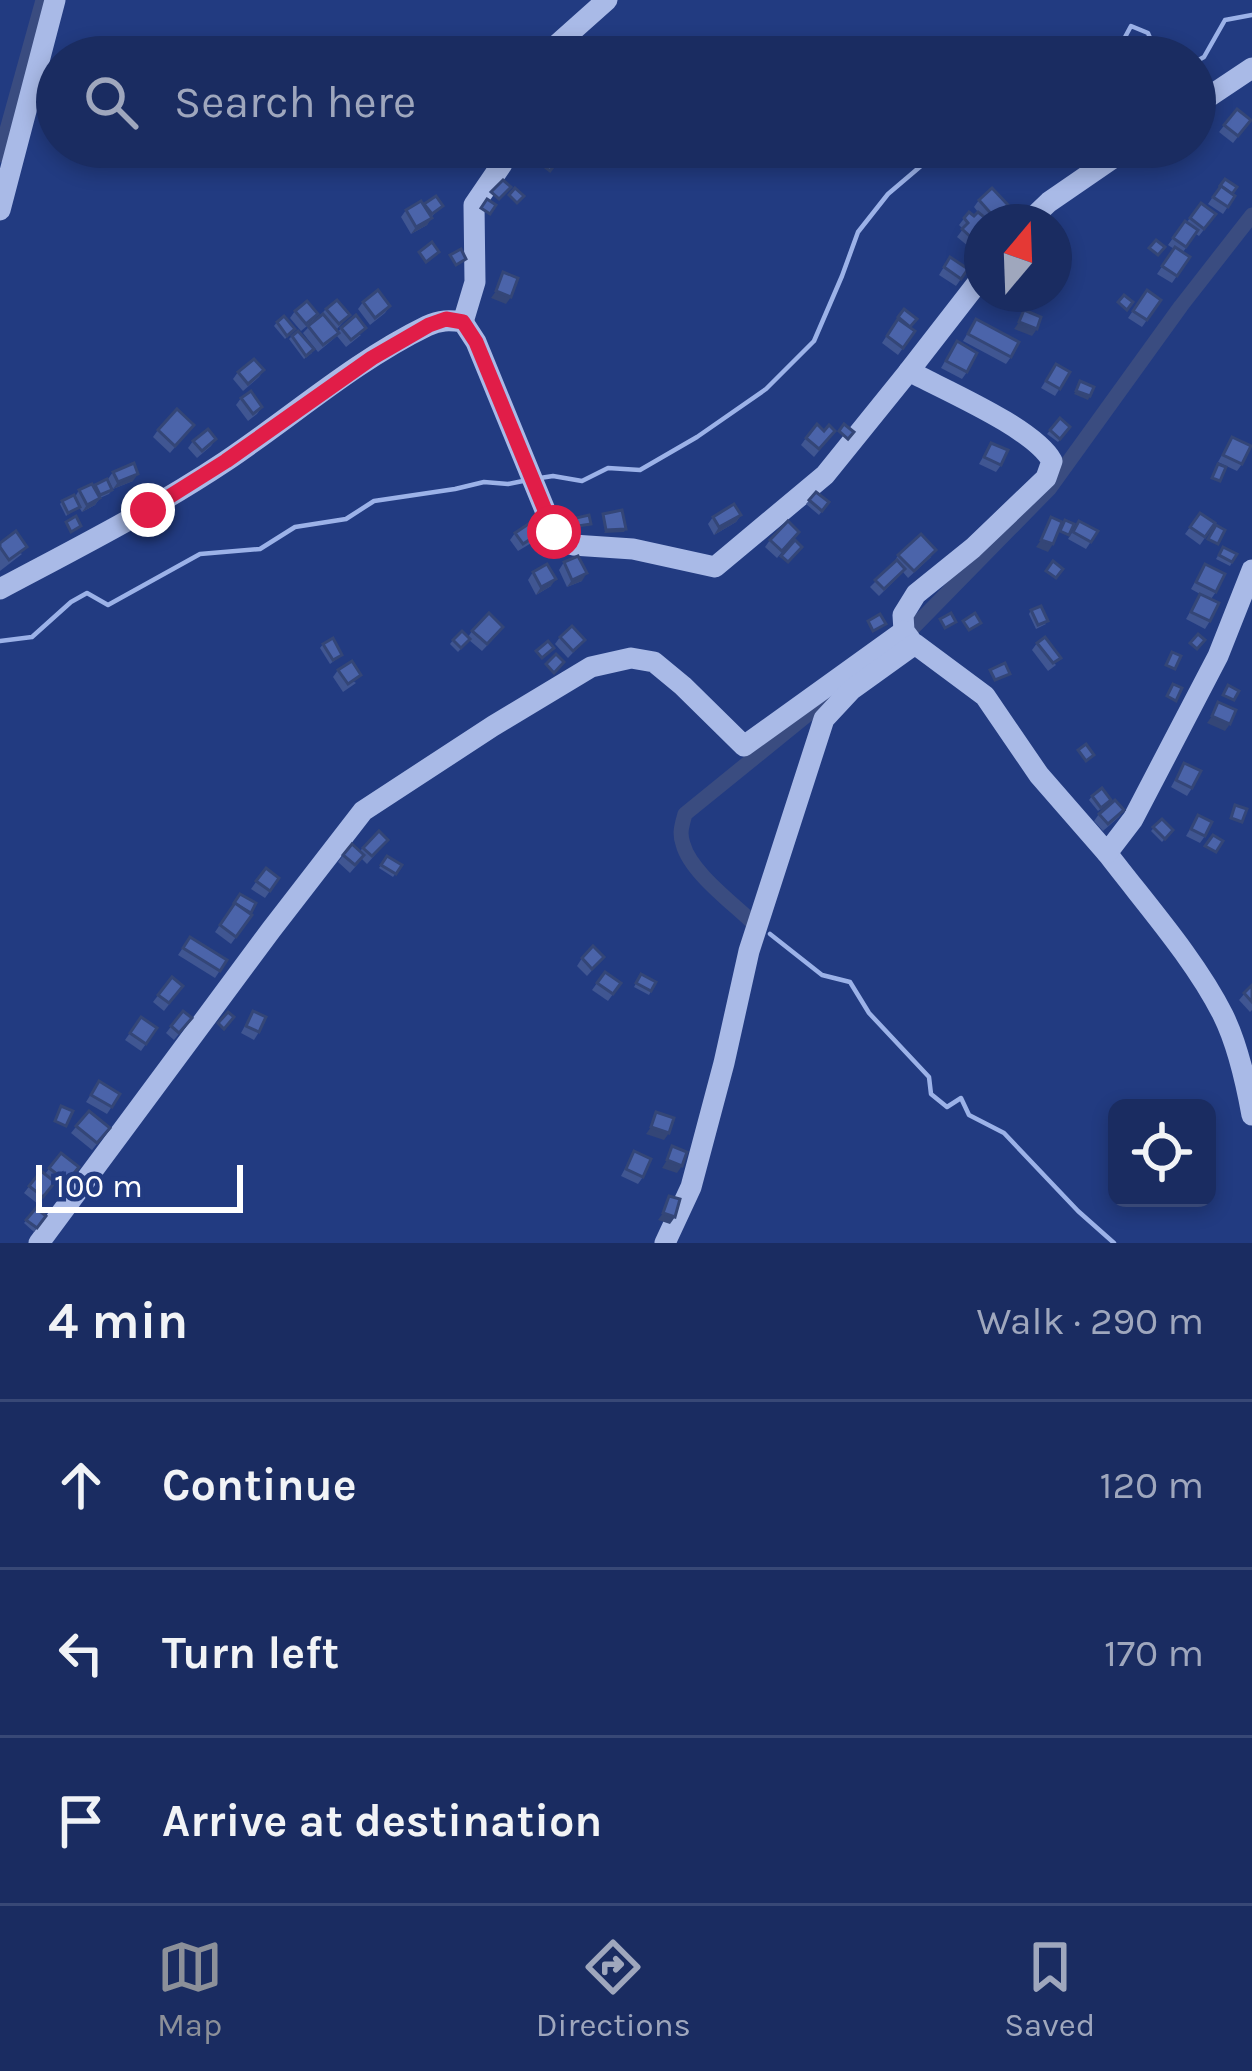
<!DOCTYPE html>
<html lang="en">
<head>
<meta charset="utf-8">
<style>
  body { margin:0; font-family:Karla,sans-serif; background:#27386a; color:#f1f3f6 }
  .controls { position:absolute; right:36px; bottom:36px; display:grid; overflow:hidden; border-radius:18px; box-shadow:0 6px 18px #0003 }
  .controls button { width:108px; height:108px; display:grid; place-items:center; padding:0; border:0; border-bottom:3px solid #384876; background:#1a2c61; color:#f1f3f6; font:60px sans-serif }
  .compass { position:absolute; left:964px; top:204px; width:108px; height:108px; border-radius:50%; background:#1a2c61; box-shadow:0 6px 18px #0003; rotate:19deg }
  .scale { position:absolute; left:36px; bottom:30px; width:207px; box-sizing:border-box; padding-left:12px; border:6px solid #fff; border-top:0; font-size:33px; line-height:42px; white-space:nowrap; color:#fff; -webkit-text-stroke:9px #223b81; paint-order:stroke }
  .stop { position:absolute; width:36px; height:36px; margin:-27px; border:9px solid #e11d48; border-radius:50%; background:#fff }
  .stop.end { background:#e11d48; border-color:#fff; box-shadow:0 3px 12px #0008 }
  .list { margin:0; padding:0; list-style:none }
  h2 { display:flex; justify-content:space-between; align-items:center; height:156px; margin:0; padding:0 48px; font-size:51px }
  h2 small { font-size:39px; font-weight:400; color:#9fa7bd }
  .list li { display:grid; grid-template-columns:78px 1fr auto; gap:36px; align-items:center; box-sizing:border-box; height:168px; padding:0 48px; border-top:3px solid #384876 }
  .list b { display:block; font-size:45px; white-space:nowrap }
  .list em { font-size:39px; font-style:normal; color:#9fa7bd }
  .icon { flex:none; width:66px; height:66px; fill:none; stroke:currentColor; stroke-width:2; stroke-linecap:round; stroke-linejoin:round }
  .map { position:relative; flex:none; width:1252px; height:1243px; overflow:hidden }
  .search { position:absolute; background:#1a2c61; box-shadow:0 6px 18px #0003; left:36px; right:36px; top:36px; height:132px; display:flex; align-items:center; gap:30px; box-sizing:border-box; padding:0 42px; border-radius:66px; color:#9fa7bd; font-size:45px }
  .sheet { height:660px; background:#1a2c61 }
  nav { display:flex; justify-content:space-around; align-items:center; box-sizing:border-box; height:168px; border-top:3px solid #384876; background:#1a2c61; font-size:33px; color:#9fa7bd }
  nav a { display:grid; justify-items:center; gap:6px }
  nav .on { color:#8c9099 }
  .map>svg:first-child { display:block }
</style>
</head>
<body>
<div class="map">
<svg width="1252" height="1243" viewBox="0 0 1252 1243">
  <rect width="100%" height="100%" fill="#223b81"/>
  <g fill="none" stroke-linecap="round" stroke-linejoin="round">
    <g stroke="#9cb2e8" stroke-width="4.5">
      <polyline points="1109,57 1117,52 1131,26 1148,33 1158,57"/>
      <polyline points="1195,62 1204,57 1225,20 1252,15"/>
      <polyline points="540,478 553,476 582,481 608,468 640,470 697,437 766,389 814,341 842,276 858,232 888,194 928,160 948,157 960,147"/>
      <polyline points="0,641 32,637 71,602 87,593 108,605 200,554 260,549 295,527 346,519 374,501 455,489 484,482 508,484 523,481"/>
      <polyline points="770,934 822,975 850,982 869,1013 929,1077 931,1094 947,1107 961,1098 969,1115 1004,1133 1078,1211 1114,1243"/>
    </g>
    <g stroke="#3a4c80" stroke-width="15">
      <polyline points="0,155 43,0"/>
      <polyline points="903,638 1049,489 1181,306 1252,215"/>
      <path d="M750 920C730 901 690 871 683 844 679 833 682 825 685 814L828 698"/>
    </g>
    <g stroke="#a9bae7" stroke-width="21">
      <polyline points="543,57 607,0"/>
      <polyline points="1195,106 1252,68"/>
      <polyline points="0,210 55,0"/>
      <polyline points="1028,222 1049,202 1129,147"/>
      <polyline points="463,322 475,282 474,205 502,164 502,147"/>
      <path d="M0 589C77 548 154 509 226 461 293 416 355 361 427 326 440 320 449 320 463 322L476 342 554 532 564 541 573 545 633 549 715 567 825 475 909 371"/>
      <path d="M910 639 904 631 903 615 916 594 973 548 1046 478 1052 461C1034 428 944 390 909 371L982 277"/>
      <path d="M1107 853C1145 903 1195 959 1223 1015 1238 1045 1246 1082 1252 1115"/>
      <polyline points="39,1243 271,930 363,811 493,726 591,667 631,658 654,662 683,686 744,746 904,631"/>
      <polyline points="665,1243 691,1187 724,1063 749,951 824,719 851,690 915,644 985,696 1039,775 1107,853 1133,819 1218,656 1252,570"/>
    </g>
  </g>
  <g fill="#405692">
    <polygon points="1237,109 1251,120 1233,143 1219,132"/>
    <polygon points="522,147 539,147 527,163 517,155"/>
    <polygon points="559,147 580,147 567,163 555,153"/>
    <polygon points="1225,179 1235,196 1223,214 1208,204"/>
    <polygon points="979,200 1008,205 991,222 982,222 982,231 968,246 957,237 963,229 959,225 969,212 974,216 978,212 974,207"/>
    <polygon points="443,206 431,217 427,225 411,234 401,217 406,210"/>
    <polygon points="1216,214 1199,236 1196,234 1183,252 1190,257 1172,283 1157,274 1174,249 1168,245 1185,221 1187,222 1190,218"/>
    <polygon points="950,257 968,269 956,286 939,275"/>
    <polygon points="1147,290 1161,300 1142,327 1128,318"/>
    <polygon points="363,302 390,306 385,313 370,325 358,309"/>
    <polygon points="326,309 350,315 336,330 338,332 341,328 361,335 346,347 337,336 318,352 303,333"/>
    <polygon points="904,309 910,327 915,331 898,355 882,343"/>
    <polygon points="295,311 318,314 313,321 301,331 290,318"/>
    <polygon points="976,319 1011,357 1006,364 963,341"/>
    <polygon points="277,322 295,329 285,339 274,326"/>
    <polygon points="292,336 312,353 304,359 289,339"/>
    <polygon points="952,349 967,372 962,379 941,368"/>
    <polygon points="1056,364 1070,372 1055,396 1041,388"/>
    <polygon points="264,370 259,377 243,391 233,379 238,372"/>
    <polygon points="241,398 262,407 257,414 248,421 236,405"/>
    <polygon points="1060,418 1070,427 1058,442 1047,434"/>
    <polygon points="194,425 170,453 153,437 158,430"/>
    <polygon points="824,431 835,431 814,457 801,445 806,438"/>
    <polygon points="1232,437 1242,464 1237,471 1218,462"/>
    <polygon points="216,439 211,446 197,458 188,448 193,441"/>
    <polygon points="991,443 1001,465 996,472 979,464"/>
    <polygon points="113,472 133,481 113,489 108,479"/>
    <polygon points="95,485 112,490 109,494 100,498 95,505 82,512 79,507 66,516 60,504 62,501 75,497 79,490"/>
    <polygon points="816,492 829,502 819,515 806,504"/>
    <polygon points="1200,513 1215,523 1200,545 1185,534"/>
    <polygon points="741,515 736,522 714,535 708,524 713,517"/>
    <polygon points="1079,521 1098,531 1086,549 1068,539"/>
    <polygon points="799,532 777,558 765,547 770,540"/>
    <polygon points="515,533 533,542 518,551 510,540"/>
    <polygon points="0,543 22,554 0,571"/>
    <polygon points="1223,547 1237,554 1230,566 1216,559"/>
    <polygon points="898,555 931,557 908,578 903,572 879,596 870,587 894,563"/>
    <polygon points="564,562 582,581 567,587 559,570"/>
    <polygon points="1205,564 1216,592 1211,599 1210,621 1205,629 1186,619 1200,594 1191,589"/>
    <polygon points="533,572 551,586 536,595 528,580"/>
    <polygon points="1031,610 1046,624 1036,629 1029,614"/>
    <polygon points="472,631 498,634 482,651 469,640 458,652 450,644 453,640 468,637"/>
    <polygon points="560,637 585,640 568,658 555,644"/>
    <polygon points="1037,643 1056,665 1048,671 1032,650"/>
    <polygon points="323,644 342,655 330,664 320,648"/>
    <polygon points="338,670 356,683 343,692 333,677"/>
    <polygon points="1184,763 1192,788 1187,796 1171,787"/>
    <polygon points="1092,796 1108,803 1098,811 1089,800"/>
    <polygon points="1124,810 1119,817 1103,831 1094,821 1099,814"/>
    <polygon points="1198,815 1205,836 1200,843 1186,836"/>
    <polygon points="1162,819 1173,830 1162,842 1151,831"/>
    <polygon points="379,831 388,840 367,864 362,859 350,873 338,862 352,844 360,851"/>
    <polygon points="387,856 402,865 393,877 379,868"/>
    <polygon points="266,868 279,878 265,898 251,889"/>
    <polygon points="232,907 252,915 231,944 215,932"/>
    <polygon points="190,937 227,960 215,978 178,955"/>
    <polygon points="604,957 587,976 577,966 582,958"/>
    <polygon points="605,972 621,983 608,1001 592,990"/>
    <polygon points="641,974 656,982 649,995 634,987"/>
    <polygon points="172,977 183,986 164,1011 153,1002"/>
    <polygon points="1252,985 1252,1010 1250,1012 1239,1000"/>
    <polygon points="183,1011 192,1018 174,1040 166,1033"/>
    <polygon points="253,1011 259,1032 254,1040 241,1033"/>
    <polygon points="141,1017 157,1028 141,1051 125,1040"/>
    <polygon points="99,1081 120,1094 107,1114 86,1102"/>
    <polygon points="89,1111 110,1128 92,1150 71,1133"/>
    <polygon points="634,1151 643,1177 638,1184 621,1176"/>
    <polygon points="61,1153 79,1167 62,1189 54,1183 38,1204 24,1193 41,1171 45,1174"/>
    <polygon points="36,1208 46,1216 34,1232 24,1223"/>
  </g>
  <g fill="#344677">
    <polygon points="432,218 427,225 411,234 416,227"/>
    <polygon points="496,291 511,297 506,304 491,298"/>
    <polygon points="1019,322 1037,329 1032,336 1014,329"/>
    <polygon points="1076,391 1090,396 1088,400 1074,394"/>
    <polygon points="138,474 133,481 113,489 118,482"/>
    <polygon points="100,498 95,505 82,512 87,505"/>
    <polygon points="741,515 736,522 714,535 719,527"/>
    <polygon points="626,529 624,532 604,533 606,530"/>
    <polygon points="1041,540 1053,544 1048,552 1036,547"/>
    <polygon points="587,573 582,581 567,587 572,580"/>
    <polygon points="556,579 551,586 536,595 541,587"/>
    <polygon points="1212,716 1230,724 1225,731 1207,723"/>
    <polygon points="651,1127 669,1133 664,1140 646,1134"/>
    <polygon points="667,1160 682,1166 677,1173 662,1168"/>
    <polygon points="663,1213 675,1217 670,1224 658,1220"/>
  </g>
  <g fill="#4b64aa" stroke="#344677" stroke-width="3">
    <polygon points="1237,109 1251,120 1238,136 1224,125"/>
    <polygon points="522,147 538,147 532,155"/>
    <polygon points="561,147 579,147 572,156"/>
    <polygon points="551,151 560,158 550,171 541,164"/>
    <polygon points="1225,179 1237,187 1232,194 1221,186 1219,187"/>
    <polygon points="503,180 511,187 499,199 491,192"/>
    <polygon points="1221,186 1235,196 1228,207 1213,197"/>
    <polygon points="515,188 524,196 517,203 509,195"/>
    <polygon points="992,188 1008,205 994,217 979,200"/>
    <polygon points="436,196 443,206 432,214 424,204"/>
    <polygon points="487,199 496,205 490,214 481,208"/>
    <polygon points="421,201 432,218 416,227 406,210"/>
    <polygon points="1201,203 1216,214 1204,229 1190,218"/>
    <polygon points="969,212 974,216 978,212 989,221 982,222 982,229 973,239 962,229 968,223 964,218"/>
    <polygon points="1185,221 1198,230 1186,247 1173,238"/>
    <polygon points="1156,240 1165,247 1158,255 1149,248"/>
    <polygon points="432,242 439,252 426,262 419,252"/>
    <polygon points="1175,247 1190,257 1177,276 1162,266"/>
    <polygon points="461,249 466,259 456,265 450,255"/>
    <polygon points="950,257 968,269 961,279 944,267"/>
    <polygon points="503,272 518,278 511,297 496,291"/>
    <polygon points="378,290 390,306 375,318 363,302"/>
    <polygon points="1147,290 1161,300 1147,320 1133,311"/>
    <polygon points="1124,295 1133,302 1127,310 1118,302"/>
    <polygon points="337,300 350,315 339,324 326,309"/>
    <polygon points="307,301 318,314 306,324 295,311"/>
    <polygon points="904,309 917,319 910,327 898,317"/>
    <polygon points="1024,310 1041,317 1037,329 1019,322"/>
    <polygon points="323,314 339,333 323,345 308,326"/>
    <polygon points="356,315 366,328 351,340 341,328"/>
    <polygon points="284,316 295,329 287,336 277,322"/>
    <polygon points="898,319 915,331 903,348 887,336"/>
    <polygon points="976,319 1019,342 1011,357 968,334"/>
    <polygon points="298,331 314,349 306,356 292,336"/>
    <polygon points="957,341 977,353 967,372 946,361"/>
    <polygon points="254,359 264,370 248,384 238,372"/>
    <polygon points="1056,364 1070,372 1060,389 1046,381"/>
    <polygon points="1080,381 1094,387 1090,396 1076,391"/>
    <polygon points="251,391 262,407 253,414 241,398"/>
    <polygon points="177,409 194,425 175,446 158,430"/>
    <polygon points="1060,418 1070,427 1060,439 1050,430"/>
    <polygon points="817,424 824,431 829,425 835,431 819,449 806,438"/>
    <polygon points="844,424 854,432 848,439 839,431"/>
    <polygon points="208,429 216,439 202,451 193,441"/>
    <polygon points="1232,437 1251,446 1242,464 1223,455"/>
    <polygon points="991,443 1008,450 1001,465 984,457"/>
    <polygon points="134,463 138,474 118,482 113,472"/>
    <polygon points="1218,464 1226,467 1220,481 1212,478"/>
    <polygon points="107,479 112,490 100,495 95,485"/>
    <polygon points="92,484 100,498 87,505 79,490"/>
    <polygon points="816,492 829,502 822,511 809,500"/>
    <polygon points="74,495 80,507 68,513 62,501"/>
    <polygon points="734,504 741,515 719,527 713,517"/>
    <polygon points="622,510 626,529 606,530 603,514"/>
    <polygon points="1200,513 1215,523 1205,537 1190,527"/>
    <polygon points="589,515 591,524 578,526 576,518"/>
    <polygon points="76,516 81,526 71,532 66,522"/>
    <polygon points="1051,517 1062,522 1053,544 1041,540"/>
    <polygon points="1065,520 1074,524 1069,535 1060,531"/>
    <polygon points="788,521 799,532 782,551 770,540"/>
    <polygon points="1079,521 1098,531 1091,542 1073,532"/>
    <polygon points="530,523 538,534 523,544 515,533"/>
    <polygon points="1216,525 1225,530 1218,544 1208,539"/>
    <polygon points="16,531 27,547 9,560 0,547 0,543"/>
    <polygon points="921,534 936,550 914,571 898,555"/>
    <polygon points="795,540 802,547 788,562 781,556"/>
    <polygon points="1223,547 1237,554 1232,562 1219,555"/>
    <polygon points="578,556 587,573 572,580 564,562"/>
    <polygon points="897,560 905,569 884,589 875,580"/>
    <polygon points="1053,561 1063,569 1056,578 1046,571"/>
    <polygon points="547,564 556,579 541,587 533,572"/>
    <polygon points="1205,564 1225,574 1216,592 1196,582"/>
    <polygon points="1200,594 1219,603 1210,621 1191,612"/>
    <polygon points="1041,606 1048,621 1038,625 1031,610"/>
    <polygon points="489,613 503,627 487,644 472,631"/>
    <polygon points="951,613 956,622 945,628 940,619"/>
    <polygon points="975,613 981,623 969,630 963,621"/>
    <polygon points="880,614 886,624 873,631 868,621"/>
    <polygon points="572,626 585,640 573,651 560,637"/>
    <polygon points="462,631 470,639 461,648 453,640"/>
    <polygon points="1198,634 1205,640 1197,649 1190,643"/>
    <polygon points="1045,637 1061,658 1053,663 1037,643"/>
    <polygon points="333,638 342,655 333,660 323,644"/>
    <polygon points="548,641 554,648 542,658 536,651"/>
    <polygon points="1172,652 1181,656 1175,669 1166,665"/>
    <polygon points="556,654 564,662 554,673 546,664"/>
    <polygon points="352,661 361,675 348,684 338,670"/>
    <polygon points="1005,663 1010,674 995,680 990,670"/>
    <polygon points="1173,684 1182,688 1176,701 1167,696"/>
    <polygon points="1228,685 1239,691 1234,700 1223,695"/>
    <polygon points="1218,702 1236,710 1230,724 1212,716"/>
    <polygon points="1086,744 1094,755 1086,761 1078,750"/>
    <polygon points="1184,763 1201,771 1192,788 1176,780"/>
    <polygon points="1102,788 1111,800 1101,808 1092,796"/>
    <polygon points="1115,800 1124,810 1108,824 1099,814"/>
    <polygon points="1235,805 1247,809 1242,822 1231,818"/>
    <polygon points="1198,815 1212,822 1205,836 1191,829"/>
    <polygon points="1162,819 1173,830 1165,839 1153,827"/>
    <polygon points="379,831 388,840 372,856 363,848"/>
    <polygon points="1213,835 1223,841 1216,852 1205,846"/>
    <polygon points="352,844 364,855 355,865 343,855"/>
    <polygon points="387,856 402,865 396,874 381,865"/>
    <polygon points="266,868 279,878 270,891 256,881"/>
    <polygon points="240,894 256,903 251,913 234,903"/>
    <polygon points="235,903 252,915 236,937 220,925"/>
    <polygon points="190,937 227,960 220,971 183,948"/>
    <polygon points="593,946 604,957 592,969 582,958"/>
    <polygon points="605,972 621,983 613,994 597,983"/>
    <polygon points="641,974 656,982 651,991 636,983"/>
    <polygon points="172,977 183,986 169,1003 158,995"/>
    <polygon points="1252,985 1252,1002 1244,993"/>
    <polygon points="183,1011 192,1018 179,1033 171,1026"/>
    <polygon points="253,1011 266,1017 259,1032 246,1026"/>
    <polygon points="228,1012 234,1017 224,1029 218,1023"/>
    <polygon points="141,1017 157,1028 146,1044 130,1033"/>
    <polygon points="99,1081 120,1094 112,1107 91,1095"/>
    <polygon points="61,1106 73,1111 66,1126 55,1121"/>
    <polygon points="89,1111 110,1128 97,1143 76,1126"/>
    <polygon points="656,1112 674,1118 669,1133 651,1127"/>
    <polygon points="672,1146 687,1152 682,1166 667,1160"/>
    <polygon points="634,1151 651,1159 643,1177 626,1169"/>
    <polygon points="61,1153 79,1167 67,1182 49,1168"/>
    <polygon points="41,1171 55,1182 43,1197 29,1186"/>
    <polygon points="669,1196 680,1199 675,1217 663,1213"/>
    <polygon points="36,1208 46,1216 37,1228 26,1220"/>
  </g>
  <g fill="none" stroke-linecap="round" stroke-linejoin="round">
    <polyline stroke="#e11d48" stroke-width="15" points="148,510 226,461 372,358 429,325 446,319 463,322 476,342 554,532"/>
  </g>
</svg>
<div class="controls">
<button><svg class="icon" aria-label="locate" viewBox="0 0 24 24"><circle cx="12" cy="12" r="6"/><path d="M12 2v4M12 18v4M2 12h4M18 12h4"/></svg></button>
</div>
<svg class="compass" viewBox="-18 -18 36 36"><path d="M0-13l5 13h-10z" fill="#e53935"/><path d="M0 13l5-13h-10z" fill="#9fa7bd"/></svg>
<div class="scale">100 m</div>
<div class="stop" style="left:554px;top:532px"></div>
<div class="stop end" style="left:148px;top:510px"></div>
<div class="search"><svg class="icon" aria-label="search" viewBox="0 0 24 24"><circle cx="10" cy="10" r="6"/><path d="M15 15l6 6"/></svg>Search here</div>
</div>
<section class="sheet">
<h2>4 min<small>Walk · 290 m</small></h2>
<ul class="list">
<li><svg class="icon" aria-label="ahead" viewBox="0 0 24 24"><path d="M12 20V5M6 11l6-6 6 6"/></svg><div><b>Continue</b></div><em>120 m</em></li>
<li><svg class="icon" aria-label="left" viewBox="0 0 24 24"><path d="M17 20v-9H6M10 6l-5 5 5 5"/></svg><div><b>Turn left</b></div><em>170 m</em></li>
<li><svg class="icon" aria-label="arrive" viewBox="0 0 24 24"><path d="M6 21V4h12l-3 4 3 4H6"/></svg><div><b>Arrive at destination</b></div></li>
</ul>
</section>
<nav>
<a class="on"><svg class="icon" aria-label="map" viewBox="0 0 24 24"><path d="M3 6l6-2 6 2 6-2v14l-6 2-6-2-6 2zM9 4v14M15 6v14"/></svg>Map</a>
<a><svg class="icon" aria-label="directions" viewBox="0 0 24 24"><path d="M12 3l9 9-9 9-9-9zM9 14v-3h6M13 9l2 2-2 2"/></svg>Directions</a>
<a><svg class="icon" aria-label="saved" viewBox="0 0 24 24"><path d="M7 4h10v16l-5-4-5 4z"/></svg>Saved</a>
</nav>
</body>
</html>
